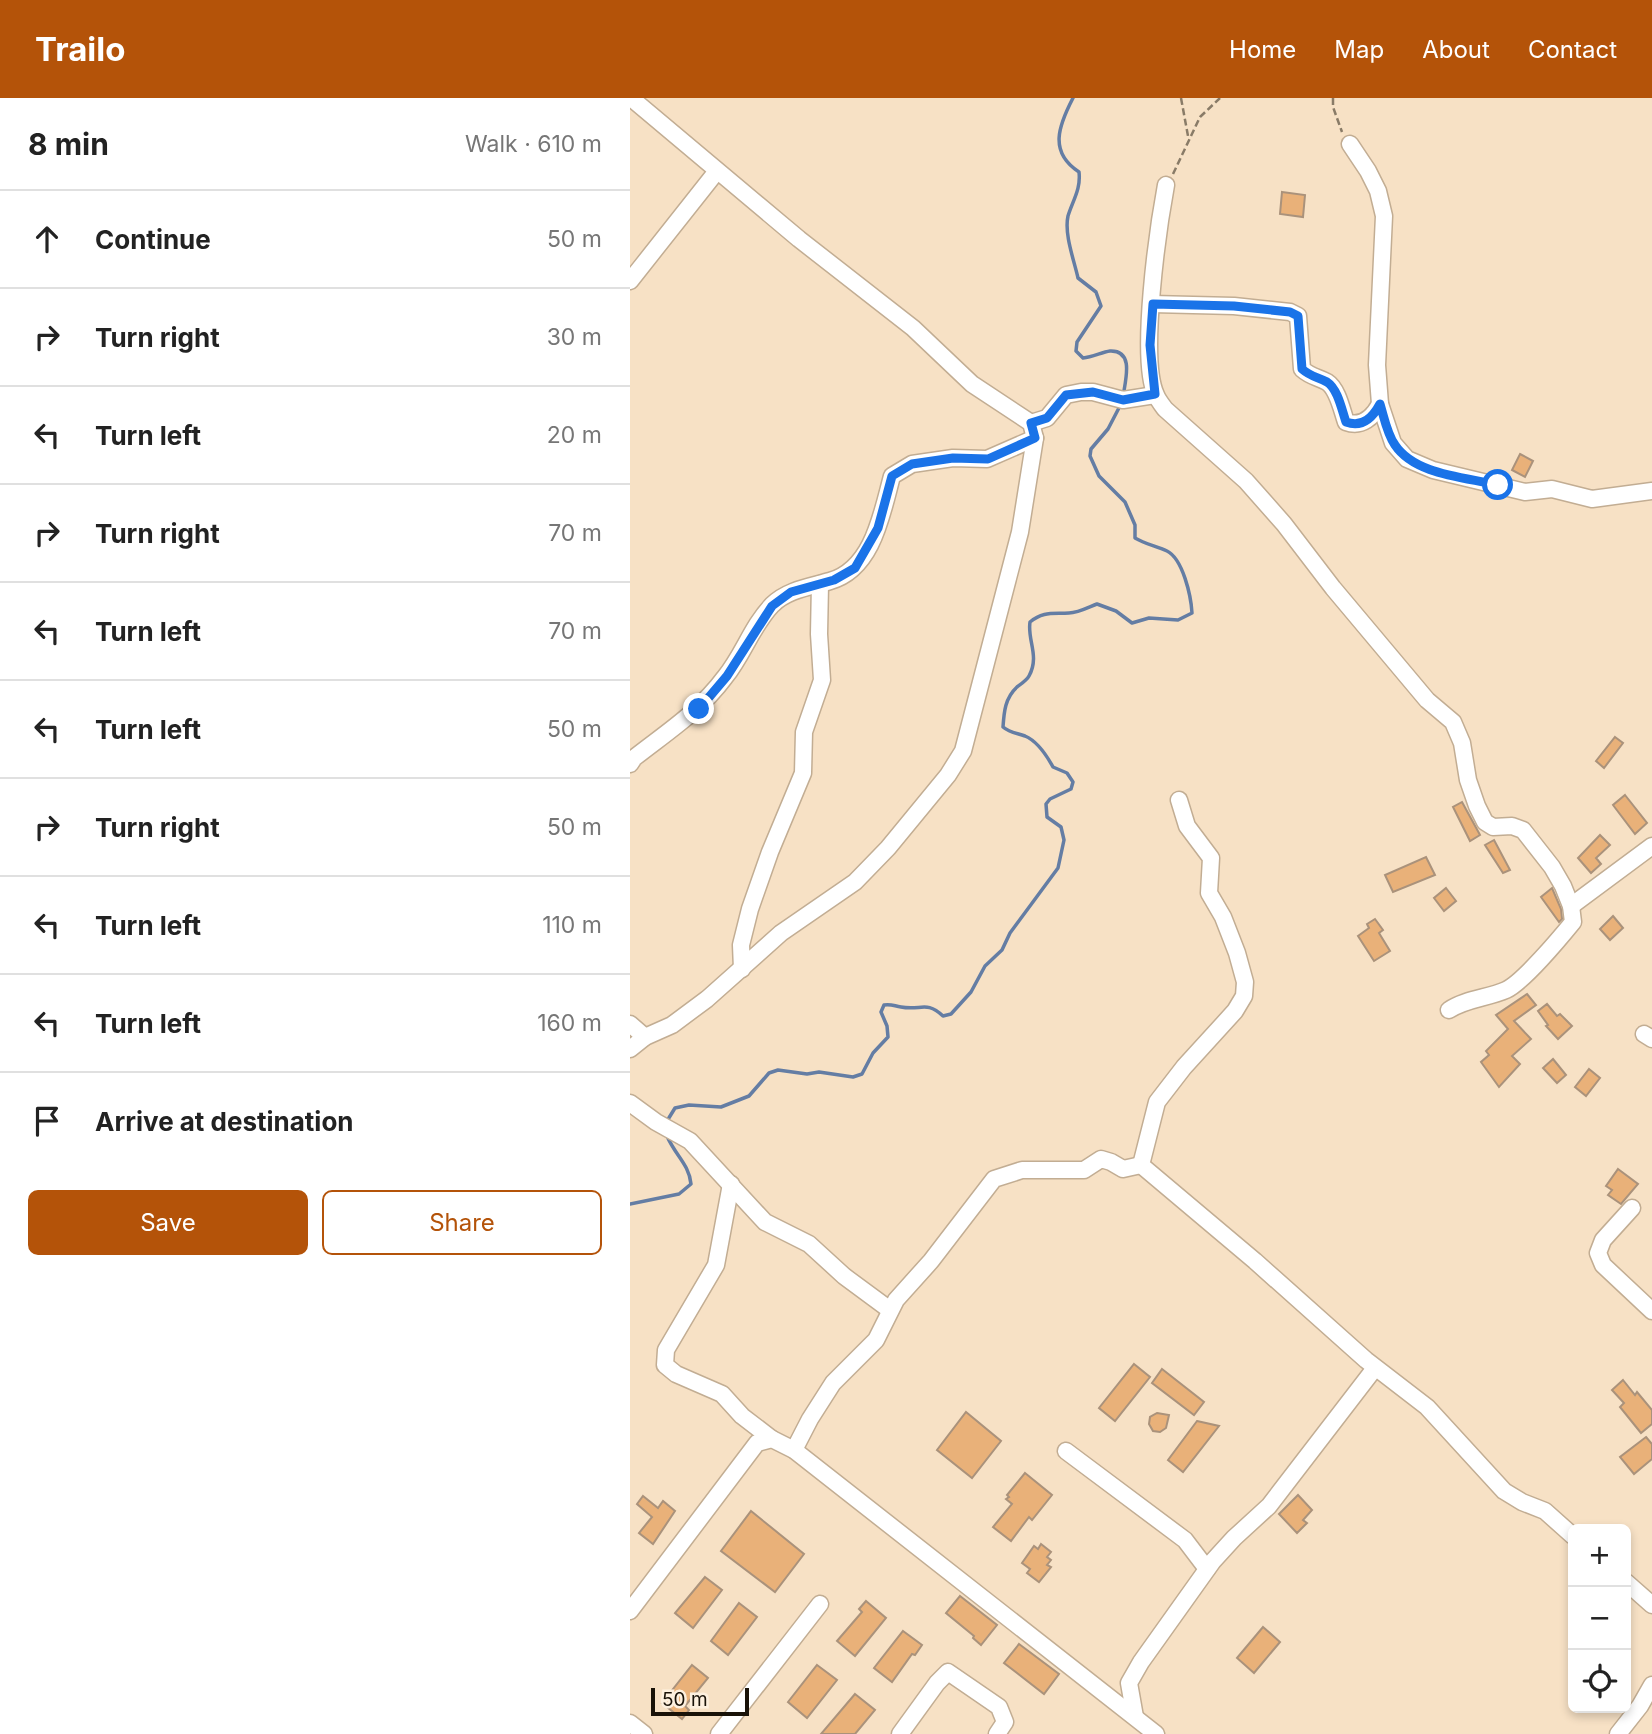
<!DOCTYPE html>
<html lang="en">
<head>
<meta charset="utf-8">
<style>
  body { margin:0; font-family:Inter,sans-serif; background:#f6f6f6; color:#222 }
  .controls { position:absolute; right:21px; bottom:21px; display:grid; overflow:hidden; border-radius:10px; box-shadow:0 4px 10px #0003 }
  .controls button { width:63px; height:63px; display:grid; place-items:center; padding:0; border:0; border-bottom:2px solid #e0e0e0; background:#fff; color:#222; font:35px sans-serif }
  .scale { position:absolute; left:21px; bottom:18px; width:98px; box-sizing:border-box; padding-left:7px; border:4px solid #191208; border-top:0; font-size:19px; line-height:24px; white-space:nowrap; color:#191208; -webkit-text-stroke:5px #fdf0df; paint-order:stroke }
  .stop { position:absolute; width:21px; height:21px; margin:-16px; border:5px solid #1a73e8; border-radius:50%; background:#fff }
  .stop.end { background:#1a73e8; border-color:#fff; box-shadow:0 2px 7px #0008 }
  .list { margin:0; padding:0; list-style:none }
  h2 { display:flex; justify-content:space-between; align-items:center; height:91px; margin:0; padding:0 28px; font-size:30px }
  h2 small { font-size:23px; font-weight:400; color:#767676 }
  .list li { display:grid; grid-template-columns:46px 1fr auto; gap:21px; align-items:center; box-sizing:border-box; height:98px; padding:0 28px; border-top:2px solid #e0e0e0 }
  .list b { display:block; font-size:26px; white-space:nowrap }
  .list em { font-size:23px; font-style:normal; color:#767676 }
  .actions { display:flex; gap:14px; padding:21px 28px }
  .actions a { flex:1; padding:16px 0; border:2px solid #b45309; border-radius:10px; text-align:center; font-size:24px; color:#b45309 }
  .actions .main { background:#b45309; color:#fff }
  .icon { flex:none; width:38px; height:38px; fill:none; stroke:currentColor; stroke-width:2; stroke-linecap:round; stroke-linejoin:round }
  .map { position:relative; flex:none; width:1022px; height:1636px; overflow:hidden }
  header { display:flex; align-items:center; gap:42px; box-sizing:border-box; height:98px; padding:0 35px; background:#b45309; color:#fff }
  header strong { font-size:33px }
  nav { display:flex; gap:38px; margin-inline-start:auto; font-size:24px }
  main { display:flex }
  aside { flex:1; background:#fff }
  .map>svg:first-child { display:block }
</style>
</head>
<body>
<header>
<strong>Trailo</strong>
<nav><a>Home</a><a>Map</a><a>About</a><a>Contact</a></nav>
</header>
<main>
<aside>
<h2>8 min<small>Walk · 610 m</small></h2>
<ul class="list">
<li><svg class="icon" aria-label="ahead" viewBox="0 0 24 24"><path d="M12 20V5M6 11l6-6 6 6"/></svg><div><b>Continue</b></div><em>50 m</em></li>
<li><svg class="icon" aria-label="right" viewBox="0 0 24 24"><path d="M7 20v-9h11M14 6l5 5-5 5"/></svg><div><b>Turn right</b></div><em>30 m</em></li>
<li><svg class="icon" aria-label="left" viewBox="0 0 24 24"><path d="M17 20v-9H6M10 6l-5 5 5 5"/></svg><div><b>Turn left</b></div><em>20 m</em></li>
<li><svg class="icon" aria-label="right" viewBox="0 0 24 24"><path d="M7 20v-9h11M14 6l5 5-5 5"/></svg><div><b>Turn right</b></div><em>70 m</em></li>
<li><svg class="icon" aria-label="left" viewBox="0 0 24 24"><path d="M17 20v-9H6M10 6l-5 5 5 5"/></svg><div><b>Turn left</b></div><em>70 m</em></li>
<li><svg class="icon" aria-label="left" viewBox="0 0 24 24"><path d="M17 20v-9H6M10 6l-5 5 5 5"/></svg><div><b>Turn left</b></div><em>50 m</em></li>
<li><svg class="icon" aria-label="right" viewBox="0 0 24 24"><path d="M7 20v-9h11M14 6l5 5-5 5"/></svg><div><b>Turn right</b></div><em>50 m</em></li>
<li><svg class="icon" aria-label="left" viewBox="0 0 24 24"><path d="M17 20v-9H6M10 6l-5 5 5 5"/></svg><div><b>Turn left</b></div><em>110 m</em></li>
<li><svg class="icon" aria-label="left" viewBox="0 0 24 24"><path d="M17 20v-9H6M10 6l-5 5 5 5"/></svg><div><b>Turn left</b></div><em>160 m</em></li>
<li><svg class="icon" aria-label="arrive" viewBox="0 0 24 24"><path d="M6 21V4h12l-3 4 3 4H6"/></svg><div><b>Arrive at destination</b></div></li>
</ul>
<div class="actions"><a class="main">Save</a><a>Share</a></div>
</aside>
<div class="map">
<svg width="1022" height="1636" viewBox="0 0 1022 1636">
  <rect width="100%" height="100%" fill="#f7e1c5"/>
  <g fill="none" stroke-linecap="round" stroke-linejoin="round">
    <g stroke="#647da4" stroke-width="3.5">
      <path d="M443 0C429 27 418 54 449 74 451 91 443 102 438 118 434 136 444 162 448 180L466 194 471 208 447 244 446 253 453 260C463 259 472 254 480 253 505 252 495 283 493 299"/>
      <path d="M37 1023 45 1010 59 1007 91 1009 119 998 139 975 148 972 177 976 189 974 223 979 232 976 243 955 258 939 257 928 251 914 254 907C262 906 264 908 271 909 291 913 296 902 313 918L321 916 341 894 355 868 372 852 380 835 428 770 434 742 431 729 417 719 416 706 420 701 441 691 443 684 437 675 423 669C417 658 407 643 395 638 387 635 380 635 373 629 374 614 375 600 387 589 391 586 397 582 399 578 410 558 397 542 400 524 413 513 423 516 439 515 448 515 459 509 467 506L486 513 502 525 519 520 548 522 562 515C561 498 553 461 537 453 526 448 515 446 505 440V427L495 404 469 378 460 358 461 351 478 331 491 306"/>
      <path d="M0 1106 49 1096 61 1086C59 1066 45 1057 37 1038"/>
    </g>
  </g>
  <g fill="#e9b179" stroke="#aa927b" stroke-width="2">
    <polygon points="652,94 675,97 673,119 650,116"/>
    <polygon points="890,356 903,363 895,379 882,372"/>
    <polygon points="985,639 993,645 974,670 966,663"/>
    <polygon points="995,697 1017,725 1005,736 983,707"/>
    <polygon points="832,704 850,737 840,743 823,709"/>
    <polygon points="970,737 980,747 966,760 971,766 961,775 948,760"/>
    <polygon points="864,742 880,772 873,775 855,747"/>
    <polygon points="796,759 805,777 763,794 755,777"/>
    <polygon points="816,790 826,803 814,813 804,800"/>
    <polygon points="922,790 931,811 932,821 929,824 911,799"/>
    <polygon points="983,818 993,830 980,842 970,831"/>
    <polygon points="745,821 753,832 749,835 760,853 744,863 728,838 739,830 737,826"/>
    <polygon points="897,896 906,907 884,923 901,941 882,958 890,966 869,989 851,964 859,957 856,953 878,931 866,917"/>
    <polygon points="917,906 927,918 930,916 942,928 928,941 916,928 918,927 908,913"/>
    <polygon points="923,961 936,977 927,985 913,970"/>
    <polygon points="959,971 970,980 956,998 945,989"/>
    <polygon points="988,1071 1008,1086 991,1106 978,1097 982,1092 976,1088"/>
    <polygon points="504,1266 520,1279 485,1323 469,1310"/>
    <polygon points="532,1271 574,1304 564,1317 522,1285"/>
    <polygon points="993,1282 1005,1297 1007,1294 1022,1312 1022,1326 1011,1335 990,1309 994,1305 982,1292"/>
    <polygon points="336,1314 371,1343 342,1380 307,1352"/>
    <polygon points="527,1315 539,1317 536,1330 530,1334 523,1333 519,1326 520,1319"/>
    <polygon points="567,1323 589,1328 553,1374 538,1362"/>
    <polygon points="1016,1339 1022,1346 1022,1361 1004,1376 990,1359"/>
    <polygon points="395,1375 422,1397 402,1422 399,1419 381,1443 363,1429 382,1406 376,1401 379,1399 377,1397"/>
    <polygon points="668,1397 682,1412 673,1422 677,1425 667,1435 649,1416"/>
    <polygon points="13,1398 28,1410 33,1403 45,1413 23,1446 9,1435 22,1419 7,1406"/>
    <polygon points="121,1413 174,1456 145,1494 91,1453"/>
    <polygon points="411,1446 421,1454 417,1459 421,1462 417,1467 421,1469 409,1484 397,1475 400,1471 392,1465 404,1448 408,1451"/>
    <polygon points="75,1479 92,1492 63,1530 45,1515"/>
    <polygon points="330,1498 367,1527 351,1547 343,1540 344,1538 316,1515"/>
    <polygon points="236,1503 256,1520 225,1558 207,1543 232,1514 229,1511"/>
    <polygon points="109,1505 127,1519 98,1557 81,1543"/>
    <polygon points="633,1529 650,1544 624,1575 607,1560"/>
    <polygon points="273,1533 292,1547 285,1557 282,1556 262,1584 244,1570"/>
    <polygon points="389,1546 429,1576 414,1596 374,1565"/>
    <polygon points="62,1567 78,1580 55,1608 59,1612 52,1621 32,1605"/>
    <polygon points="187,1567 207,1582 177,1620 158,1604"/>
    <polygon points="225,1596 245,1612 225,1636 191,1636"/>
  </g>
  <g fill="none" stroke-linecap="round" stroke-linejoin="round">
    <g stroke="#c2ad93" stroke-width="19">
      <g id="minor">
        <polyline points="720,46 738,73 748,93 754,118 747,267 750,306 763,345 777,361 803,372 895,394 922,391 962,401 1022,393"/>
        <path d="M536 87C528 130 509 261 526 297 528 302 532 307 535 311L616 383 654 426 703 490 797 602 823 624 832 645 838 682 847 708 855 724 863 729 882 728 893 732 922 769 933 788 941 808 943 824C930 840 893 884 876 892 858 900 835 901 819 912"/>
        <polyline points="0,183 87,73"/>
        <path d="M522 206 604 208 660 214 668 218 672 271C681 279 688 279 697 284 708 291 712 313 716 324 732 330 743 319 750 306"/>
        <polyline points="401,325 417,320 436,297 451,294 463,294 493,302 525,297"/>
        <path d="M0 666 4 660C37 634 69 614 95 579 113 557 122 528 142 507 157 492 179 489 200 483 243 471 252 415 262 378L282 366 323 360 357 361 405 340"/>
        <polyline points="941,808 1022,748"/>
        <polyline points="112,871 111,847 120,811 140,754 173,675 174,634 192,582 189,536 190,486"/>
        <polyline points="0,926 15,939"/>
        <polyline points="1014,936 1022,941"/>
        <polyline points="0,951 15,939 42,927 77,901 151,835 225,784 258,750 318,677 333,653 390,434 405,340 401,325 342,286 283,230 169,141 1,0"/>
        <polyline points="0,1005 26,1024 60,1043 135,1124 179,1146 214,1178 260,1212"/>
        <polyline points="511,1067 625,1163 736,1262 797,1309 874,1393 892,1404 915,1413 943,1438"/>
        <polyline points="511,1067 527,1004 554,969 605,913 614,898 615,884 607,855 593,819 579,795 581,760 557,728 549,702"/>
        <polyline points="101,1086 86,1167 36,1252 35,1267 46,1276 92,1296 112,1318 142,1341"/>
        <polyline points="1002,1110 973,1142 968,1155 973,1167 1022,1213"/>
        <polyline points="164,1352 180,1321 203,1285 246,1242 266,1202 301,1163 364,1081 392,1072 454,1072 471,1061 481,1064 493,1071 511,1067"/>
        <polyline points="436,1353 555,1442 577,1471"/>
        <polyline points="996,1484 1022,1507"/>
        <polyline points="0,1513 127,1345 142,1341 164,1352 526,1636"/>
        <polyline points="505,1619 499,1585 511,1564 583,1463 604,1440 639,1408 745,1270"/>
        <polyline points="0,1625 14,1636"/>
        <polyline points="89,1636 190,1506"/>
        <polyline points="270,1636 307,1585 318,1574 369,1609 375,1624 367,1636"/>
        <polyline points="988,1636 1010,1608 1022,1587"/>
      </g>
    </g>
    <g stroke="#897b67" stroke-width="2.5" stroke-dasharray="7 3.5" stroke-linecap="butt">
      <polyline points="551,0 558,38"/>
      <polyline points="703,0 703,9 712,34"/>
      <polyline points="543,76 570,19 590,0"/>
    </g>
    <use href="#minor" stroke="#fff" stroke-width="16"/>
  </g>
  <g fill="none" stroke-linecap="round" stroke-linejoin="round">
    <path stroke="#1a73e8" stroke-width="9" d="M69 611 97 578 142 508 161 494 204 482 225 470 248 430 262 378 282 366 323 360 358 361 405 340 401 325 417 320 436 297 463 294 493 302 525 296 520 247 523 206 604 208 660 214 668 218 672 271C681 279 688 279 697 284 708 291 712 313 716 324 733 330 743 319 750 306 754 319 757 336 765 347 785 377 835 379 868 387"/>
  </g>
</svg>
<div class="controls">
<button>+</button>
<button>−</button>
<button><svg class="icon" aria-label="locate" viewBox="0 0 24 24"><circle cx="12" cy="12" r="6"/><path d="M12 2v4M12 18v4M2 12h4M18 12h4"/></svg></button>
</div>
<div class="scale">50 m</div>
<div class="stop" style="left:868px;top:387px"></div>
<div class="stop end" style="left:69px;top:611px"></div>
</div>
</main>
</body>
</html>
